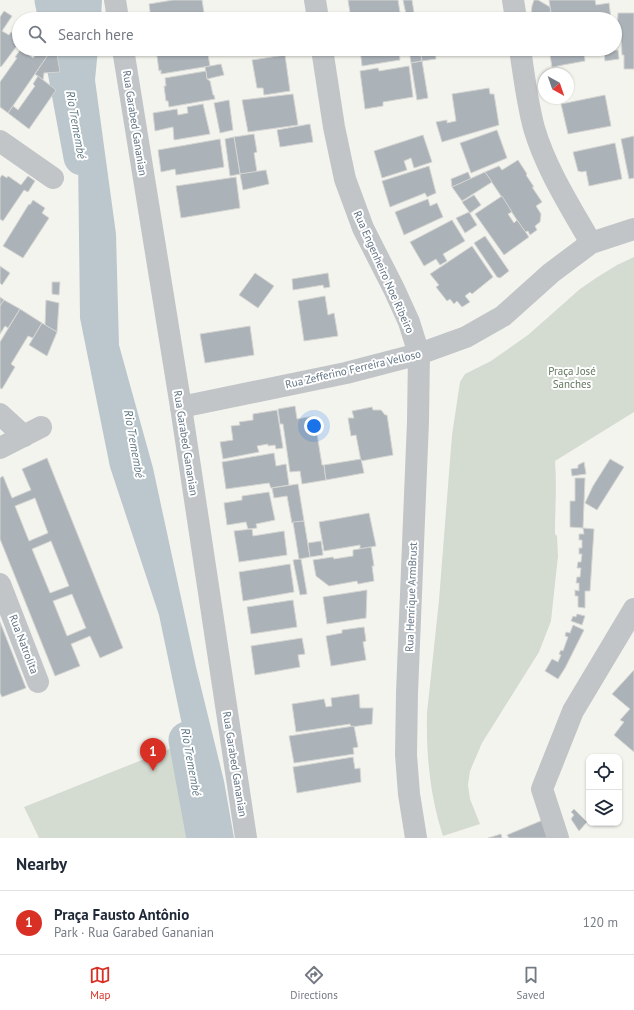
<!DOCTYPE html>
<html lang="en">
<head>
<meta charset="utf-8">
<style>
  body { margin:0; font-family:"PT Sans",sans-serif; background:#f2f2f3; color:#1f2937 }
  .controls { position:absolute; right:12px; bottom:12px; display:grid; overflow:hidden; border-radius:8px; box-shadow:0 1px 3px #0004 }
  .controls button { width:36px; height:36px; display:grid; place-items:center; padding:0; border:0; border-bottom:1px solid #e0e1e3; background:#fff; color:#1f2937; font:20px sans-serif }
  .compass { position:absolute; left:538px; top:68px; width:36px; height:36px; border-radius:50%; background:#fff; box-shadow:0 1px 3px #0004; rotate:140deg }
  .you { position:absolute; left:314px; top:426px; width:14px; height:14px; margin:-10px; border:3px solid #fff; border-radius:50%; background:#1a73e8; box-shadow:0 0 0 6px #1a73e833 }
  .badge { display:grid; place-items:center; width:26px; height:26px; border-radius:50%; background:#d93025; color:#fff; font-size:13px; font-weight:700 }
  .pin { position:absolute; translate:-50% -33px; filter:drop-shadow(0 1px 2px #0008) }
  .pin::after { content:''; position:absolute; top:21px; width:14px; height:12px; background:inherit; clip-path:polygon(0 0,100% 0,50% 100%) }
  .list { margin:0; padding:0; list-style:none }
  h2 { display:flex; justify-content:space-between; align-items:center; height:52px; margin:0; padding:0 16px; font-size:17px }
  h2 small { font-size:13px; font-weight:400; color:#747a83 }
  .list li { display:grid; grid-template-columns:26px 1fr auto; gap:12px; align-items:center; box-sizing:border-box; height:64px; padding:0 16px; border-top:1px solid #e0e1e3 }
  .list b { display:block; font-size:15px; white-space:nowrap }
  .list p { margin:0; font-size:13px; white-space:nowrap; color:#747a83 }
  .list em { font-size:13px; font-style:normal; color:#747a83 }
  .icon { flex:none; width:22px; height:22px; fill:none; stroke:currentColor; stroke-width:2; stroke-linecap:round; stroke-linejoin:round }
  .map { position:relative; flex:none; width:634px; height:838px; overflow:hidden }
  .search { position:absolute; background:#fff; box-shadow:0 1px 3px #0004; left:12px; right:12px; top:12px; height:44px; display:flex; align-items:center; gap:10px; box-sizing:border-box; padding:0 14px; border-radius:22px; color:#747a83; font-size:15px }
  .sheet { height:116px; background:#fff }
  nav { display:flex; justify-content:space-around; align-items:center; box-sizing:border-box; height:56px; border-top:1px solid #e0e1e3; background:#fff; font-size:11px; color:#747a83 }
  nav a { display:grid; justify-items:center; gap:2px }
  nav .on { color:#d93025 }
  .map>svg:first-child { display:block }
</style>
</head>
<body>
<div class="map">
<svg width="634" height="838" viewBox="0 0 634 838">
  <rect width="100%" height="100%" fill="#f4f4ef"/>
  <g fill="#d4dbd0">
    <path d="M634 257V412L555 461C557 485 555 510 555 534L557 536 558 556 551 621 539 652 482 743 470 771 468 785 470 799 480 824 443 836C430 796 426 755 427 713L439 600 452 435 460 382 465 374 491 361 528 335 580 289 596 278 617 265Z"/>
    <polygon points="187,742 198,801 208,838 39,838 24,807"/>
  </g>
  <g fill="#bbc7cc">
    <polygon points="60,0 102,0 101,19 62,19"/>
    <polygon points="66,49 98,49 95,80 116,234 119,345 153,468 196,667 224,781 234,838 208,838 198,801 159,615 110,467 80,318 78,155"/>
  </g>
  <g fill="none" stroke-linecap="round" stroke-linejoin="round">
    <g stroke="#bbc7cc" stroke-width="37">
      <polyline points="53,0 57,19"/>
      <polyline points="62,49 82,157"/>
      <polyline points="187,740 205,838"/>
    </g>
  </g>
  <g fill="#abb2b8" stroke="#d5d5d2" fill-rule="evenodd">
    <polygon points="173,0 202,0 205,19 151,19 149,4"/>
    <polygon points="348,0 398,0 401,19 351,19"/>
    <polygon points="403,0 412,0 415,19 407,19"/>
    <polygon points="534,0 538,0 550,7 551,12 531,15 532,6"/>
    <polygon points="549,0 595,0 596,5 609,3 611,19 552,19"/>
    <polygon points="4,11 12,16 2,31 9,35 11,32 19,37 19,43 1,67 0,66 0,17"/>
    <polygon points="493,13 494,19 452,19"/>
    <polygon points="618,13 634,13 634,69 624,69 624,55 622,55 621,33 617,33"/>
    <polygon points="39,15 44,19 36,19"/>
    <polygon points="21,49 33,58 41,49 52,49 8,113 0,107 0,82 17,58 15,57"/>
    <polygon points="52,49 56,49 60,72 44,73 43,80 35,74"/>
    <polygon points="156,49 207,49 210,66 161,74 161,70 159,71"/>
    <polygon points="360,49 399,49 400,60 362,66"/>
    <polygon points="409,49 420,49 422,61 411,63"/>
    <polygon points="420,49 435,49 436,59 422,61"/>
    <polygon points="549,49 600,49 584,52 585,61 552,67"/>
    <polygon points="618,50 619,59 605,61 604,52"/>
    <polygon points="285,55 290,91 264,95 263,88 257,88 252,60"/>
    <polygon points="422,61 428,98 417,100 411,63"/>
    <polygon points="221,64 224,75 207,79 205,67"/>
    <polygon points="409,66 413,97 383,102 383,106 365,109 360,71 378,68 379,71"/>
    <polygon points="206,71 207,79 210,81 213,95 214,95 215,99 169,107 168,101 166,101 164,86 166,86 165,78"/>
    <polygon points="38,76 56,90 29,129 8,113 13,106 18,110 35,86 33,84"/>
    <polygon points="489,88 490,94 494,94 499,125 442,142 436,122 447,120 447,123 456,121 452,94"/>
    <polygon points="293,94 298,125 248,132 242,100"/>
    <polygon points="605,95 611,126 568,134 561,104"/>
    <polygon points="229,100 233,130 220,133 214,103"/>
    <polygon points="203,104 210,134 174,140 173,127 155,131 153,113 177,109 178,115 188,113 187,107"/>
    <polygon points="310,124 313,142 280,147 277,130"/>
    <polygon points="497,130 507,158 471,173 460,143"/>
    <polygon points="254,134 257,152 254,153 257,172 240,174 234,137"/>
    <polygon points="423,135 432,162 414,168 411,158 404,161 407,170 382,178 374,151"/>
    <polygon points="634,136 634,178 629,179 621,139"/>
    <polygon points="234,137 240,174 230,176 225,139"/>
    <polygon points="220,139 224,167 176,175 175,169 161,172 158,150"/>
    <polygon points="615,143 622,179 589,186 586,171 582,172 578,171 573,152"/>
    <polygon points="518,160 527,174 526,175 534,187 532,187 542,202 536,206 541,214 540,222 535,226 537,230 530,235 528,231 525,232 485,172 499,166 502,170"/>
    <polygon points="429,166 436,193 427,197 425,193 390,207 382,181"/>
    <polygon points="266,170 269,184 243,190 240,174"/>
    <polygon points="468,172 471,179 452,187 451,179"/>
    <polygon points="485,172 492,182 462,201 452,187"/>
    <polygon points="2,175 7,178 8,176 21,185 28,176 35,181 28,192 24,190 3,221 0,219 0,178"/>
    <polygon points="236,177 240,208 181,218 176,186"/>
    <polygon points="474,195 481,205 470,213 462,202"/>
    <polygon points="502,196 512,212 508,214 514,223 517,220 529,237 504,255 475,214"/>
    <polygon points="428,199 430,206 437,203 443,217 404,235 395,212"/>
    <polygon points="33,200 45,208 42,213 49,218 23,258 3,246 29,204 30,205"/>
    <polygon points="469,212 477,225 465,233 456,218"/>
    <polygon points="452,220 465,241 443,254 447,261 440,265 436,259 424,266 410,242"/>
    <polygon points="485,236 509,271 500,278 497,277 474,243"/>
    <polygon points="472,246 493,277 472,294 470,292 465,296 470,302 462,307 457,301 454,304 450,299 447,301 436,287 439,285 430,274"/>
    <polygon points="0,266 10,273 2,285 0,283"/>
    <polygon points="255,273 274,286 258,308 239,295"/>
    <polygon points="328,273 330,287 324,288 323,285 293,290 292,279"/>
    <polygon points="52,282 60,282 59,295 52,294"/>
    <polygon points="325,296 328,315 334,313 338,336 304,341 298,301"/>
    <polygon points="0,297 4,300 0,306"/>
    <polygon points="4,300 20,309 8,328 5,326 0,334 0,306"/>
    <polygon points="46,300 59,303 57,332 45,325"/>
    <polygon points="20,309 42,323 33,338 28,336 11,364 15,367 2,389 0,388 0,342"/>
    <polygon points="42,323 57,332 47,356 29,345"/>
    <polygon points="250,326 254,355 205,363 200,334"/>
    <polygon points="295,406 297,419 314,416 322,465 324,465 326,480 302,484 300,471 290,472 283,424 280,424 278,409"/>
    <polygon points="372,407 373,410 381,410 385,415 387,415 393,455 361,461 356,435 351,436 348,418 354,418 352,411"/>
    <polygon points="277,410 283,448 276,449 275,445 268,446 268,444 257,446 259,452 223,459 220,442 233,440 231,426 240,425 239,422 253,420 253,414"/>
    <polygon points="274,453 276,466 286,464 289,485 271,488 269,483 226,489 222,462"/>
    <path d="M47 458 123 648 100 658 90 636 71 644 80 666 55 676 0 539V478L3 476 12 498 31 490 22 469ZM35 498 48 533 29 541 15 506ZM51 541 69 586 50 593 32 549ZM72 594 86 628 67 636 53 601Z"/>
    <polygon points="361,459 364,473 326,480 324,465"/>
    <polygon points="610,459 624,467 597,510 585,503 593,486"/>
    <polygon points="584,462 586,474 572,476 571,469 578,468 578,465"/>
    <polygon points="575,478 585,478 583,528 570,527 570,501 575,501"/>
    <polygon points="298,484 304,521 292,523 287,496 274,498 272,488"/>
    <polygon points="269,492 275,520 256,524 257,528 248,529 246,522 227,525 224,503 242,500 242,496"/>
    <polygon points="369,513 376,546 360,549 360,545 324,551 319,522"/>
    <polygon points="304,521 310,557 299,559 293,522"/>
    <polygon points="583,528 594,529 590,591 585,591 585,608 578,607 578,596 575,596 575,590 579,591 579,583 576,583 577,577 580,577 581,568 577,568 578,562 581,562 582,554 579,554 579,548 582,548 582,540 579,540 579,534 584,534"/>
    <polygon points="252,529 253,536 284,531 287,555 239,562 234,531"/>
    <polygon points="321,541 323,555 310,557 308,543"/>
    <polygon points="371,547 374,566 372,566 374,581 358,584 357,581 329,586 316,576 313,560 333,557 334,559 353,556 353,550"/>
    <polygon points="301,559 307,594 300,595 293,560"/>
    <polygon points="290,564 294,592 243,601 239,572"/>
    <polygon points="367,590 366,618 327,624 323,597"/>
    <polygon points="293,600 297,627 251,634 247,607"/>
    <polygon points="577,614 585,616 582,625 571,621 573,616 576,617"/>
    <polygon points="0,622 26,688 2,697 0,693"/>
    <polygon points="573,625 584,630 565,668 558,679 545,671 552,659 558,662 561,655 559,654 561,650 563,651 568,637 565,636 566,632 570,633"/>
    <polygon points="364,627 366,641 363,642 366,660 331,666 326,636 342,633 342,630"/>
    <polygon points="302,638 305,654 298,655 300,667 255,675 251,646"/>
    <polygon points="634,670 634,752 614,735 624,722 620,720 630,709 612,694"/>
    <polygon points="359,694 360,708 373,708 372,724 351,727 350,724 296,732 292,704 324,699 326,707 332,706 331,698"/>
    <polygon points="354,726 358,747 353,748 354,754 294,763 289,736"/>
    <polygon points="353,757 355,769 360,768 361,782 297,793 293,767"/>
    <polygon points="574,809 587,822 579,831 571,819 574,815 571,812"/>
    <polygon points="543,820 551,838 509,838 507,835"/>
    <polygon points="501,834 502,838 488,838"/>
  </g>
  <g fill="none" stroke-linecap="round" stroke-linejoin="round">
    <g stroke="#c1c5c8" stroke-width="22">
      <polyline points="115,0 118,19"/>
      <polyline points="315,0 318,19"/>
      <polyline points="513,0 516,19"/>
      <polyline points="123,49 181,407 246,838"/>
      <polyline points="322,49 334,127 345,179 363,228 394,289 409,322 419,354 418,421 407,693 406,755 409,794 416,838"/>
      <path d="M520 49C524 75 527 102 534 128 546 169 570 206 591 243"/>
      <polyline points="0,141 53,178"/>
      <polyline points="181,407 346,373 419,354 466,337 503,316 551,273 591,243 634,229"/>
      <polyline points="0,414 24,436"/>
      <polyline points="0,448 41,427"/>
      <polyline points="0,584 38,682"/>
      <polyline points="558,838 542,789 573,711 634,609"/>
    </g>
  </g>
  <g text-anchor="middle" stroke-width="4" stroke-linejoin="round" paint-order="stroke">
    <g font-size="11" fill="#617282" stroke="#fff">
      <text transform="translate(135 123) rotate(81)" y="4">Rua Garabed Gananian</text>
      <text transform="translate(384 272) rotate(66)" y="4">Rua Engenheiro Noe Ribeiro</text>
      <text transform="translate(353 369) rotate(-13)" y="4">Rua Zefferino Ferreira Velloso</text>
      <text transform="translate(186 443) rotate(81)" y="4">Rua Garabed Gananian</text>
      <text transform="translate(411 597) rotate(-88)" y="4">Rua Henrique ArmBrust</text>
      <text transform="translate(24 644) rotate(69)" y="4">Rua Natrolita</text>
      <text transform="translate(235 764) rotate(81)" y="4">Rua Garabed Gananian</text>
    </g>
    <g font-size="11" fill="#647960" stroke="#fff">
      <text x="572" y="375">Praça José<tspan x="572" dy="13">Sanches</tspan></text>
    </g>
    <g font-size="12" font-style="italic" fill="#5c7580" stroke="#fff">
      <text transform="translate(76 125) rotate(80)" y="4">Rio Tremembé</text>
      <text transform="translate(134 444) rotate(80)" y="4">Rio Tremembé</text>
      <text transform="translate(191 762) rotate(80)" y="4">Rio Tremembé</text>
    </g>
  </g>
</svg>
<div class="controls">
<button><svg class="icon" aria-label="locate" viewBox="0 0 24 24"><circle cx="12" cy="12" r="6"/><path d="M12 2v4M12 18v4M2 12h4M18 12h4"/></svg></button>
<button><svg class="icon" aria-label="layers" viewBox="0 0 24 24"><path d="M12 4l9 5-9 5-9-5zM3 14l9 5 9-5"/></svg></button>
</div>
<svg class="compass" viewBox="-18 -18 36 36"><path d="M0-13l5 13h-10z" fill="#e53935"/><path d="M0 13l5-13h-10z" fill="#747a83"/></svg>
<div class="you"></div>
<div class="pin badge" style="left:153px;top:771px">1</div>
<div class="search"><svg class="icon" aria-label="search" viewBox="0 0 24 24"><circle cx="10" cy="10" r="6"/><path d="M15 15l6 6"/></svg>Search here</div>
</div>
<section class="sheet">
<h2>Nearby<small></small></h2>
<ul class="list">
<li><span class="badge">1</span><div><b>Praça Fausto Antônio</b><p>Park · Rua Garabed Gananian</p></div><em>120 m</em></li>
</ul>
</section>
<nav>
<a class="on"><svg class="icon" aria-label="map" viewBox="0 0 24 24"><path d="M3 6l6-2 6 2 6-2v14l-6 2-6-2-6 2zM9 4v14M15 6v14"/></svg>Map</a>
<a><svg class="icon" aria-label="directions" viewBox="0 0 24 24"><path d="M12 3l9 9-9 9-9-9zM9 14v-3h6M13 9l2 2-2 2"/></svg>Directions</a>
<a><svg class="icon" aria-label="saved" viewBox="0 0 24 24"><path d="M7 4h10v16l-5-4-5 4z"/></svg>Saved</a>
</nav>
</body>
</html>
